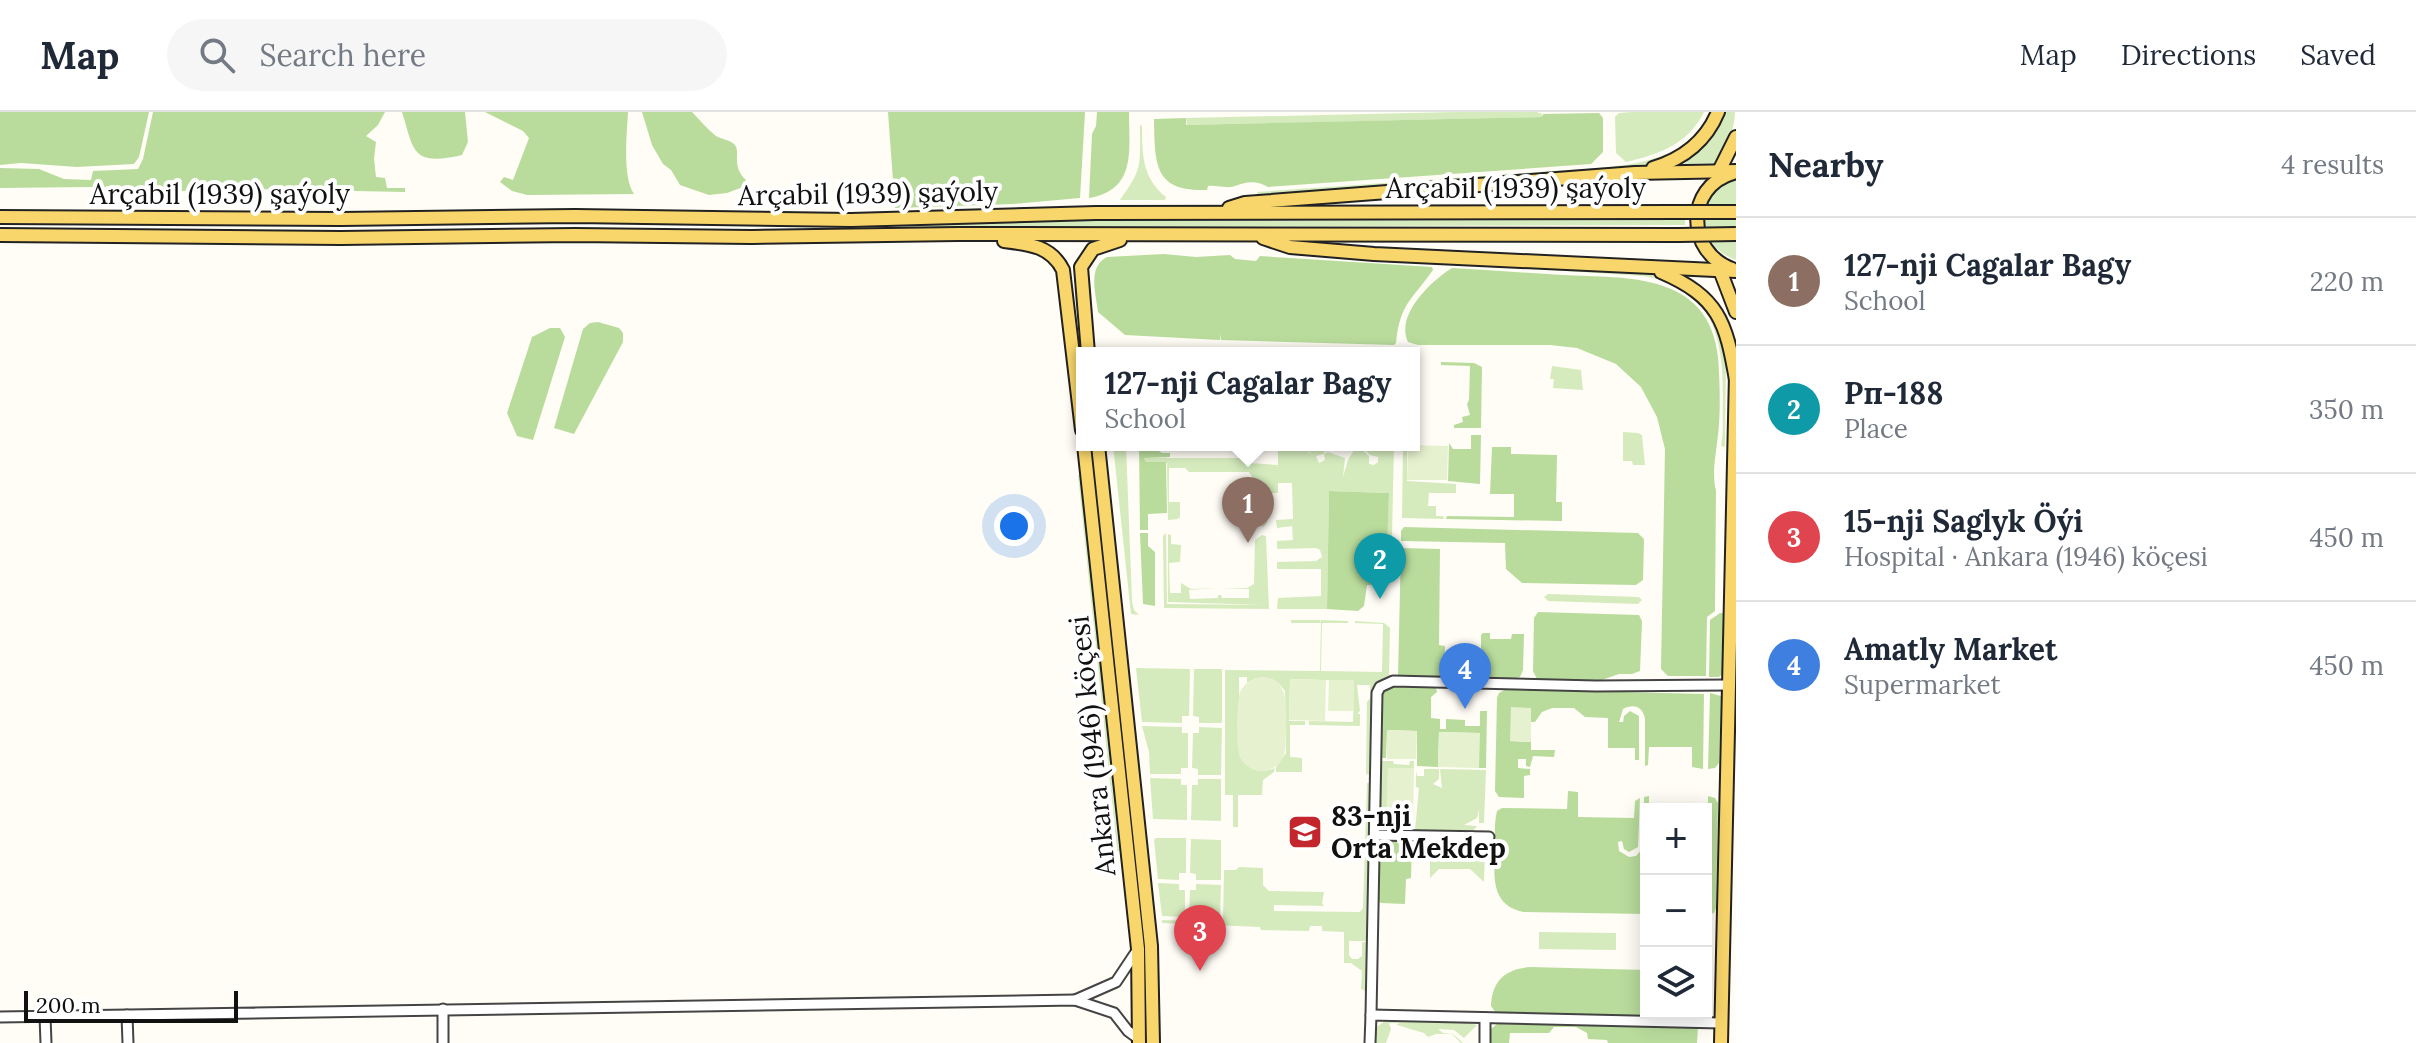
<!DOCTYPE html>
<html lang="en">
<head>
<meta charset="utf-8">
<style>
  body { margin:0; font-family:Lora,serif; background:#f6f6f7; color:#1f2937 }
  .controls { position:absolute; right:24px; bottom:24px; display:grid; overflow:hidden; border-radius:0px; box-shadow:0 4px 20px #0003 }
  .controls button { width:72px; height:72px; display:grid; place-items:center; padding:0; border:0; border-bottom:2px solid #e0e1e3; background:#fff; color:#1f2937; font:40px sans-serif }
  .scale { position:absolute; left:24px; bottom:20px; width:214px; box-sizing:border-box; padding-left:8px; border:4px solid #111; border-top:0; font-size:22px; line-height:28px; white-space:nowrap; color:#111; -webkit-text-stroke:6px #fff; paint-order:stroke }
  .you { position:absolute; left:1014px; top:414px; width:28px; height:28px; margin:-20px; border:6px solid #fff; border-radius:50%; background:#1a73e8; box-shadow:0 0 0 12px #1a73e833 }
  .badge { display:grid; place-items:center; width:52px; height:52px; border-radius:50%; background:#b45309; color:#fff; font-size:26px; font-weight:700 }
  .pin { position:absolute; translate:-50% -66px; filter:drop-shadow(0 2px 4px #0008) }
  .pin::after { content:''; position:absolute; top:42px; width:28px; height:24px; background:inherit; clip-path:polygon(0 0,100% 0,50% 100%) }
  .popup { position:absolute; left:1076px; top:235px; width:344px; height:104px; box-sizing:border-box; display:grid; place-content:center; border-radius:0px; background:#fff; filter:drop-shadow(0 2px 6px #0005); font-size:26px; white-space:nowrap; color:#747a83 }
  .popup b { font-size:30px; color:#1f2937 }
  .popup::after { content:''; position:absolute; left:50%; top:100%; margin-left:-16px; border:16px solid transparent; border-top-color:#fff }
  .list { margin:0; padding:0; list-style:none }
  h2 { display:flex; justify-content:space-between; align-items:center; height:104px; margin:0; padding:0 32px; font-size:34px }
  h2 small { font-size:26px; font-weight:400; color:#747a83 }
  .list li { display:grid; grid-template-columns:52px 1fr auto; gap:24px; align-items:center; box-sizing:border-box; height:128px; padding:0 32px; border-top:2px solid #e0e1e3 }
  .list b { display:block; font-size:30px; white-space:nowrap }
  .list p { margin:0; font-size:26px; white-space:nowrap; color:#747a83 }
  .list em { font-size:26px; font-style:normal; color:#747a83 }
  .icon { flex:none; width:44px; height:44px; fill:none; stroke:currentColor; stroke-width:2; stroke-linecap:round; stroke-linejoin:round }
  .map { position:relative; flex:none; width:1736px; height:931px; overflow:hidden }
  header { display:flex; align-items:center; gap:48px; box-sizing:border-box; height:112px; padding:0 40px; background:#fff; border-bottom:2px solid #e0e1e3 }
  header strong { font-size:38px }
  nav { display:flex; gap:44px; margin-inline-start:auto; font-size:28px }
  .search { width:560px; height:72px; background:#f6f6f7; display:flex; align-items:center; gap:20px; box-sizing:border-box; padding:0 28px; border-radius:44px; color:#747a83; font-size:30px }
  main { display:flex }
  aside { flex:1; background:#fff }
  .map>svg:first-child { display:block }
</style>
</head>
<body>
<header>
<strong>Map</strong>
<div class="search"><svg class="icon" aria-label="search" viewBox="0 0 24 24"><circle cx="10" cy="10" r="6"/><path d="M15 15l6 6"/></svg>Search here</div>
<nav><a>Map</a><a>Directions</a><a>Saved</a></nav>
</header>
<main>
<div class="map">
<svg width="1736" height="931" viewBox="0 0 1736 931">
  <rect width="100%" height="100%" fill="#fffdf5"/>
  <g fill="#d5ebbd">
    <polygon points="1455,0 1537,0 1542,2 1542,5 1187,13 1186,6"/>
    <path d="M1632 0H1704C1688 32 1660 42 1626 50L1616 41 1615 5 1619 1Z"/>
    <path d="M1709 0H1712C1701 28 1674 45 1646 53L1380 76 1258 83 1257 80 1610 55C1650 50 1691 42 1709 0Z"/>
    <path d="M1725 0H1735C1734 19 1728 34 1719 51L1684 52 1708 32Z"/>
    <path d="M1140 13 1142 14C1142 42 1142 66 1166 85L1165 88H1120C1143 56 1140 54 1140 13Z"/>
    <path d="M1736 67V148C1694 133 1692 81 1736 67Z"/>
    <polygon points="1685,108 1685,113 1038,115 903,117 903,112 1038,109"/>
    <path d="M1465 150 1642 161 1669 167 1697 184 1718 212 1726 242 1725 335 1721 334C1724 319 1722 301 1723 284 1723 223 1712 175 1643 164L1460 152Z"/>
    <polygon points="1552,254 1581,258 1583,278 1553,276 1554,267 1550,267"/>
    <polygon points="1623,320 1638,321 1642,323 1645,353 1633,353 1632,349 1623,349"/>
    <polygon points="1113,333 1126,333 1132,489 1134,498 1139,503 1131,502"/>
    <polygon points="1307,333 1325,333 1327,336 1323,342 1316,344 1319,351 1325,348 1324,342 1328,340 1345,346 1343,365 1348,348 1357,333 1369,344 1369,352 1374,353 1378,350 1378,345 1370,343 1361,333 1394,333 1391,470 1385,472 1389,381 1329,379 1327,497 1277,497 1278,486 1321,484 1321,457 1277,457 1277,450 1316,449 1322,445 1320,438 1316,436 1277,437 1277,429 1293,428 1292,414 1277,416 1276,408 1293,407 1292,371 1278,371 1278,381 1264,381 1267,411 1263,415 1255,410 1255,369 1249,360 1189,360 1185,356 1169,356 1169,390 1180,390 1180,405 1178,407 1168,408 1167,351 1146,350 1144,346 1249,346 1249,351 1278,353 1278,339 1307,339 1314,344 1307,338"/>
    <polygon points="1403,333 1407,333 1407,369 1456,372 1456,381 1429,381 1428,394 1436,394 1436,404 1443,404 1444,407 1402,406"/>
    <polygon points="1078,363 1080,363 1119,739 1117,739"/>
    <polygon points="1166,421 1167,492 1266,493 1168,490 1168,422 1171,423 1171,432 1181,433 1180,450 1169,451 1170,481 1181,481 1181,471 1191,477 1218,476 1189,478 1190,487 1218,486 1218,483 1221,483 1222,486 1249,486 1249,477 1221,476 1247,476 1254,472 1255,428 1262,423 1266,424 1269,497 1164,496 1163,424"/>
    <polygon points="1548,482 1639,485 1642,488 1638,492 1548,489 1544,485"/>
    <path d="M1291 508H1320V511L1321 508 1348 509V511H1322L1321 559 1382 560 1383 512 1355 511V509L1384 511 1390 516 1389 563 1378 570 1372 582 1370 663 1366 662 1367 590 1370 586V573H1357L1360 599 1357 602H1360V614L1309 613V609L1353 610 1354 569 1290 567 1289 609H1305V613H1290V645L1302 646V660H1276V655L1286 641 1285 579C1276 565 1262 561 1247 571V565H1239L1240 645C1248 658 1260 662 1275 656L1274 660 1263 668 1262 683H1238V715H1233V683H1225V558L1320 559 1321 511H1291Z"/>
    <polygon points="1136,556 1190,557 1189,604 1182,604 1182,611 1142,610"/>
    <polygon points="1194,557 1222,557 1222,611 1199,611 1199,605 1193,604"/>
    <polygon points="1142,614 1182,615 1182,621 1188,621 1188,656 1181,656 1181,662 1150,662 1149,640"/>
    <polygon points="1199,615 1222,616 1221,663 1198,663 1198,657 1192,656 1193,621 1199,621"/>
    <polygon points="1379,649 1393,649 1394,652 1409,653 1410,649 1414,649 1414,656 1388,656 1387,710 1413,711 1413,718 1386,718 1379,713"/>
    <polygon points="1424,657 1439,657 1439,667 1433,672 1442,676 1440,657 1486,658 1484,711 1479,711 1479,698 1477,706 1464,713 1477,714 1473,719 1415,718 1419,676 1416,675 1416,659 1417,664 1424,664"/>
    <polygon points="1150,666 1181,667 1181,673 1187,673 1187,708 1153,707"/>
    <polygon points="1198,667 1221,667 1221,709 1191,708 1192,673 1198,673"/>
    <polygon points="1367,671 1370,671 1368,829 1349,829 1349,843 1352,847 1358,847 1362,844 1362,830 1368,830 1365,879 1361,877 1362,859 1351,851 1344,851 1344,820 1322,819 1322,814 1310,814 1309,819 1261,818 1260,815 1162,811 1162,808 1223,810 1224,758 1236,758 1239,755 1263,756 1263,773 1269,779 1324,780 1322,791 1324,794 1274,793 1274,799 1360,800 1363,796"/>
    <polygon points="1156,726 1186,726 1186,761 1179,761 1179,768 1158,767 1154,728"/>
    <polygon points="1191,727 1221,728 1221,768 1196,768 1196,762 1190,761"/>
    <polygon points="1433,730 1481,731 1485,736 1484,770 1470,757 1439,757 1430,766 1430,734"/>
    <polygon points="1158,771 1179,772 1179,778 1185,778 1185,805 1162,804"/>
    <polygon points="1196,772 1221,773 1220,806 1189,805 1190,778 1196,778"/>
    <polygon points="1539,820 1616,821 1616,838 1539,837"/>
    <polygon points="1385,909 1469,911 1477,913 1464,926 1454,918 1438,917 1443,921 1453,922 1463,931 1461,931 1452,922 1436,922 1428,925 1424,921 1397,913 1399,911 1389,911 1391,917 1386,931 1374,931 1375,916"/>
  </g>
  <g fill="#b9dc9c">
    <polygon points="0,0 149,0 139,45 134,52 77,55 21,51 0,53"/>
    <polygon points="153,0 385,0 378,13 366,24 376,30 374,47 376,65 385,66 387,76 405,76 405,80 256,77 254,82 90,75 0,76 0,56 39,57 64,67 91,68 93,59 138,57 143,47"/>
    <path d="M402 0H465L468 30 462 43C411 55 414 38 402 0Z"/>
    <path d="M485 0H628C627 21 622 65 634 82L527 83 512 79 500 70 504 65 513 68 529 26 523 19Z"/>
    <path d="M642 0H692C700 8 707 17 716 24 721 27 730 28 734 32 742 40 730 53 746 68L743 75 727 81 709 83 680 73 671 58 663 52 652 33Z"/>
    <polygon points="888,0 1085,0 1080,86 1013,92 895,96"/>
    <path d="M1097 0H1129C1129 38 1137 78 1089 86L1092 22 1096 14Z"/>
    <path d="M1599 1 1603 6V40L1591 52 1268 75C1255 68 1247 70 1235 74 1227 77 1217 73 1208 74L1207 78C1153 80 1155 51 1154 7L1186 6V13L1542 5 1543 2Z"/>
    <path d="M1164 142 1196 145 1230 143 1235 147 1256 149 1260 144 1432 155 1433 158C1412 188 1400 191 1396 231L1394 233 1221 228 1220 222V228L1125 223 1098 200C1096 182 1087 155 1107 145Z"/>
    <path d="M1452 156C1489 158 1526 161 1563 163 1627 166 1709 160 1718 245 1720 270 1721 306 1717 331 1715 349 1712 361 1716 379L1715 499 1707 505 1706 564H1668L1661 557 1665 337 1657 305 1641 275 1616 252 1577 236 1550 233H1418L1408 230C1395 203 1431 169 1452 156Z"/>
    <polygon points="598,210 619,216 623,221 623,230 574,322 554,316 583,217 590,211"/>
    <polygon points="550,216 560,216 565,225 533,328 517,324 507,301 532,225"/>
    <polygon points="1441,250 1474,251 1482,255 1481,316 1454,316 1454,313 1463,310 1462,305 1470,303 1467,292 1469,288 1470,254 1441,253"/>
    <polygon points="1471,323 1481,323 1480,372 1448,369 1449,331 1453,337 1471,337"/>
    <polygon points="1139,334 1153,335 1162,341 1170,341 1170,345 1144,346 1146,350 1166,350 1167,401 1148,402 1148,418 1140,418"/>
    <polygon points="1492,335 1511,335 1511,342 1557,343 1556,390 1562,390 1562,409 1446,407 1447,404 1514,405 1514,382 1490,382"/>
    <polygon points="1329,379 1389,381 1386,468 1385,472 1367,473 1364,494 1358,499 1327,497"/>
    <polygon points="1404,415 1638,421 1644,427 1643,468 1636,473 1522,471 1506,457 1505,431 1401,429 1401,419"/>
    <polygon points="1140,421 1148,421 1148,434 1155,440 1155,494 1143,492"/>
    <polygon points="1401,436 1440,437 1439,533 1445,534 1444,566 1398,564"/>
    <polygon points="1538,500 1639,503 1642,509 1640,559 1632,562 1619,562 1599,569 1537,567 1533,559 1534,506"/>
    <polygon points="1720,501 1723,501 1722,562 1719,565 1709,565 1710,508"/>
    <polygon points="1483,521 1490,521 1490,527 1511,527 1512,522 1524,522 1523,558 1520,565 1509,568 1481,566 1481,523"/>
    <polygon points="1390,574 1436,576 1437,580 1431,585 1431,606 1440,607 1440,617 1446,617 1446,607 1465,608 1465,614 1480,614 1480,599 1487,599 1486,656 1479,656 1479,621 1439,620 1438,655 1417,654 1417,619 1387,618 1386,646 1379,646 1381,583 1382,578"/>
    <path d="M1506 577 1704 582 1703 657 1692 655V635H1649L1648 653 1645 654V607C1643 595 1634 591 1623 597L1619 610H1623L1624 604 1630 599 1639 604V648H1635V636H1608V606L1585 605 1574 596H1552L1542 600 1535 610H1531V596L1510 629 1531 630V638H1555L1554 645 1533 644 1530 655 1526 654V647H1518V656L1530 657V663L1524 664V686L1499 685 1495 679 1497 586 1499 581Z"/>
    <polygon points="1710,581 1721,584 1719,651 1715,656 1708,657"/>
    <path d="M1568 679 1578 680V705L1634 706 1635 689 1640 686 1638 735 1629 740 1624 737 1622 729 1618 730 1619 739 1629 745 1636 744 1643 736 1644 685 1649 684V697H1646V802L1523 800C1490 793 1494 763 1495 737 1495 725 1494 711 1497 699L1502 696 1567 697Z"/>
    <polygon points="1708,684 1715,686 1718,691 1716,796 1714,801 1706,803"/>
    <polygon points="1385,728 1409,729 1412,732 1411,766 1406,767 1405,792 1381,791 1378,788 1379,736"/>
    <path d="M1530 855 1646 858V901H1698V906L1496 901 1491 894C1492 869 1505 857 1530 855Z"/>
    <polygon points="1497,912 1698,915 1697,931 1608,931 1607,928 1588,927 1587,921 1576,915 1554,915 1549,921 1510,921 1509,931 1490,931 1491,917"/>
  </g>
  <g fill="#e6f2cf">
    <polygon points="1408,333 1448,334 1447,368 1407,368"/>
    <path d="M1255 566C1291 561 1286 595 1286 619 1285 629 1287 641 1281 649 1276 656 1268 659 1260 659 1251 658 1244 653 1240 645 1236 636 1236 588 1241 578 1245 572 1249 569 1255 566Z"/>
    <polygon points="1290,567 1326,568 1325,609 1289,608"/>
    <polygon points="1329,568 1354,568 1354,599 1328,599"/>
    <polygon points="1511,595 1531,596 1531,630 1510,629"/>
    <polygon points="1387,618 1417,619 1416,647 1387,647"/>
    <polygon points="1439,620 1480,621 1479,656 1438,655"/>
    <polygon points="1388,656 1414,656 1413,711 1387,711"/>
  </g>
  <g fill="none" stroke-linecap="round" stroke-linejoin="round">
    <g stroke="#444" stroke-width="13">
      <g id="minor">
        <polyline points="1375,723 1489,725"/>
        <polyline points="1075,888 1116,870 1138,837"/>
        <polyline points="443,897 443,931"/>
        <polyline points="127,903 128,931"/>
        <polyline points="1371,903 1377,581 1380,575 1393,569 1596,574 1729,573"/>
        <polyline points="45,904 46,931"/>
        <polyline points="0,905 1075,888 1114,901 1128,919 1139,927"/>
        <polyline points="1370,931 1371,903 1721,911"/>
        <polyline points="1485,931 1485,906"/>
      </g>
    </g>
    <g stroke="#222" stroke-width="16">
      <g id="major">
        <path d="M1653 56C1683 47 1706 29 1718 0"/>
        <polyline points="1718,61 1736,25"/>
        <polyline points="1229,96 1245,91 1635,61 1736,59"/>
        <polyline points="0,105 341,107 575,104 851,108 1096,101 1681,100"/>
        <polyline points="0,123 341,126 575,123 752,125 958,122 1679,123"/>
        <polyline points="1263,126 1290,135 1374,142 1736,159"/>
        <path d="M1004 129C1029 132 1051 134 1063 158L1082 318"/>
        <polyline points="1718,153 1736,200"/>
        <path d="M1732 157C1686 140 1685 75 1733 61"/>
        <path d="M1661 160C1719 185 1726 210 1736 268"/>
        <polyline points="1088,241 1081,155 1093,137 1120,128"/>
        <polyline points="1084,333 1138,837 1139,931"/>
        <polyline points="1098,333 1151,834 1153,931"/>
        <polyline points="1721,931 1736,262"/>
      </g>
    </g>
    <use href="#minor" stroke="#fff" stroke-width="9"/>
    <use href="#major" stroke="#f9d66b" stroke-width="12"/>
    <g stroke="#222" stroke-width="16" stroke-linecap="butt">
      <g id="major-bridge">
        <polyline points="1681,100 1736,100"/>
        <polyline points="1679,123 1736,122"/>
      </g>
    </g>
    <use href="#major-bridge" stroke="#f9d66b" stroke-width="12"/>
  </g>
  <defs>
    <g id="school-square" transform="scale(1.8)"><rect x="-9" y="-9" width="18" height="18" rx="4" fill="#c4262e" stroke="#fff"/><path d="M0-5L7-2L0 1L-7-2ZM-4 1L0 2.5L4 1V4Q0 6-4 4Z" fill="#fff"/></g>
  </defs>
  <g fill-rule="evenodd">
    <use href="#school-square" x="1305" y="720"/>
  </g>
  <g text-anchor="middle" stroke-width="8" stroke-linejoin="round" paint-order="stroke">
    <g font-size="28" fill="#111" stroke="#fff">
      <text x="1516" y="86">Arçabil (1939) şaýoly</text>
      <text transform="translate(868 81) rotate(-1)" y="10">Arçabil (1939) şaýoly</text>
      <text x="220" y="92">Arçabil (1939) şaýoly</text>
      <text transform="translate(1092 634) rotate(-96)" y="10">Ankara (1946) köçesi</text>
    </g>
    <g font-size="28" font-weight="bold" fill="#111" stroke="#fff" text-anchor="start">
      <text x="1331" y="714">83-nji<tspan x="1331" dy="32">Orta Mekdep</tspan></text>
    </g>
  </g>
</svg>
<div class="controls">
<button>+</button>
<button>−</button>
<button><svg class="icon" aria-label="layers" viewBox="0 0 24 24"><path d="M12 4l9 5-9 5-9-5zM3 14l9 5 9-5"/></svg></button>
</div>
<div class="scale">200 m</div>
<div class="you"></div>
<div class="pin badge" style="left:1248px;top:431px;background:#8d6e63">1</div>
<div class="popup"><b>127-nji Cagalar Bagy</b>School</div>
<div class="pin badge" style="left:1380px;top:487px;background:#0f9aa8">2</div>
<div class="pin badge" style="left:1200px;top:859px;background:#e0444e">3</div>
<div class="pin badge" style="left:1465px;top:597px;background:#3f7fe0">4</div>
</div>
<aside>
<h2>Nearby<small>4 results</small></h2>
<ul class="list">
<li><span class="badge" style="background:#8d6e63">1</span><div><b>127-nji Cagalar Bagy</b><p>School</p></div><em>220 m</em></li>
<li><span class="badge" style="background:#0f9aa8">2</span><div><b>Рп-188</b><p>Place</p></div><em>350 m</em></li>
<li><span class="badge" style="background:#e0444e">3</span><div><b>15-nji Saglyk Öýi</b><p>Hospital · Ankara (1946) köçesi</p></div><em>450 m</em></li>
<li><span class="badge" style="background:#3f7fe0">4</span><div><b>Amatly Market</b><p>Supermarket</p></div><em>450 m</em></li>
</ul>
</aside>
</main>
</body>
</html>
